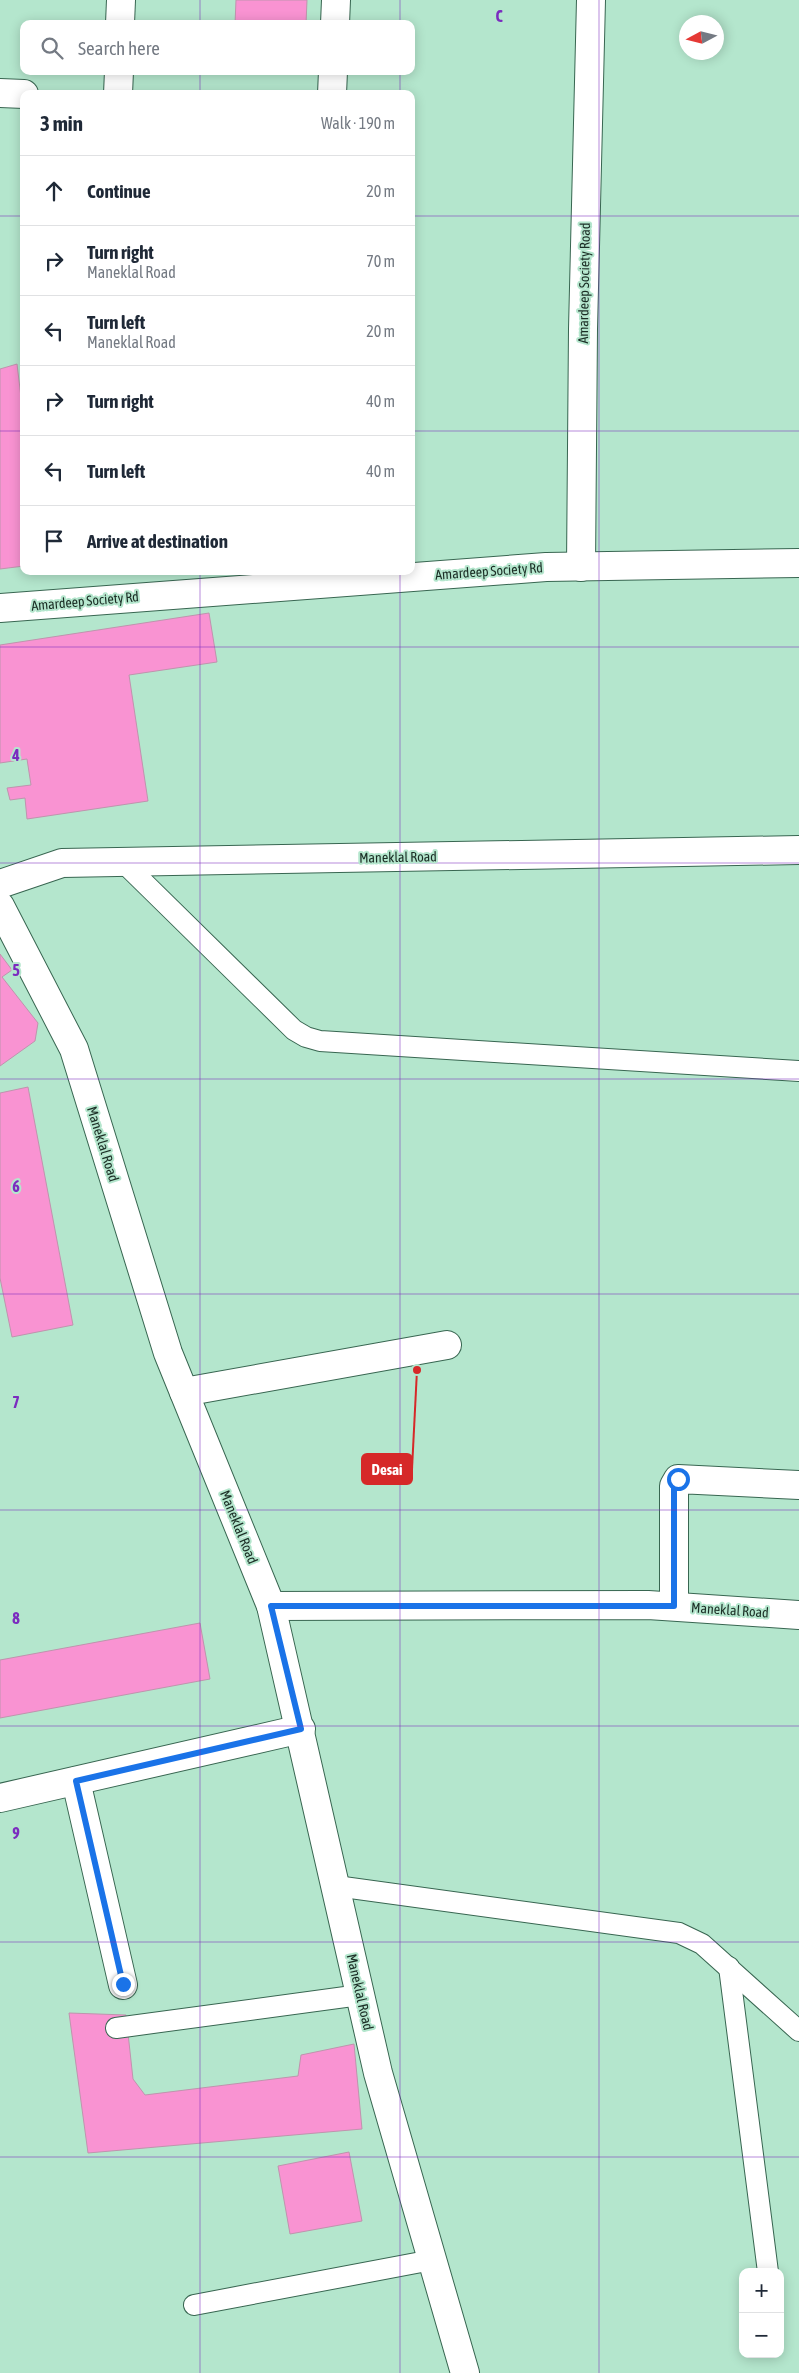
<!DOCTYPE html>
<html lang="en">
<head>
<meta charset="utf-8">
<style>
  body { margin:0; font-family:"Asap Condensed",sans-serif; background:#f6f6f7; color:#1f2937 }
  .controls { position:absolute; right:15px; bottom:15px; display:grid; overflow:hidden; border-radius:10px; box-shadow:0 2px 12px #0003 }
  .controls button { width:45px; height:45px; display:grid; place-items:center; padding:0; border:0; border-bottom:1px solid #e0e1e3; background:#fff; color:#1f2937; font:25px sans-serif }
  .compass { position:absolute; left:679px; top:15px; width:45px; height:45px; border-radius:50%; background:#fff; box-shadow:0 2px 12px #0003; rotate:263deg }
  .stop { position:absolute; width:15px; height:15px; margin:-11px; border:4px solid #1a73e8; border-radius:50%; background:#fff }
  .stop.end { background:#1a73e8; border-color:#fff; box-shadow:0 1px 5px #0008 }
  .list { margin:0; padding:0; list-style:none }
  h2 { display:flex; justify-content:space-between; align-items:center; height:65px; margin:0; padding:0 20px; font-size:21px }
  h2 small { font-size:16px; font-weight:400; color:#747a83 }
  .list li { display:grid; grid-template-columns:32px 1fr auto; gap:15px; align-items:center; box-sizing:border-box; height:70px; padding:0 20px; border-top:1px solid #e0e1e3 }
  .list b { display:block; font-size:19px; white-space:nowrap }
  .list p { margin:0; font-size:16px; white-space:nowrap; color:#747a83 }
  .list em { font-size:16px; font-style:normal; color:#747a83 }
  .icon { flex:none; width:28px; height:28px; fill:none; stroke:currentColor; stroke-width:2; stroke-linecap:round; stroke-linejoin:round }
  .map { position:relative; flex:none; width:799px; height:2373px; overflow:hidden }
  .search { position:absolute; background:#fff; box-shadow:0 2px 12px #0003; left:20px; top:20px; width:395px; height:55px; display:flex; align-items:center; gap:12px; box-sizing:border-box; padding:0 18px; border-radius:10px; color:#747a83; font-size:19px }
  .panel { position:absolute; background:#fff; box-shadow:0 2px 12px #0003; left:20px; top:90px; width:395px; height:485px; border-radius:10px }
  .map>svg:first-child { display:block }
</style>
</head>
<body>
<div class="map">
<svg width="799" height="2373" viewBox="0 0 799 2373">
  <rect width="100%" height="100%" fill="#b4e6cd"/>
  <g fill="#f993d2" stroke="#bf94ad">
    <polygon points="236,0 307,0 306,24 235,24"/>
    <polygon points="252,92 312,94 252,94"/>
    <polygon points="17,364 24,422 24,566 0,569 0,369"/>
    <polygon points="209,613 217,662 129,675 148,801 27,819 25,798 10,800 7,788 31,785 27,759 0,763 0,645"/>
    <polygon points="0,954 12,970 2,977 38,1023 35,1041 0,1066"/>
    <polygon points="28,1087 73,1325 12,1337 0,1278 0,1093"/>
    <polygon points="200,1623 210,1679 0,1718 0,1660"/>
    <polygon points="69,2013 126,2015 133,2079 145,2095 298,2076 301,2055 354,2044 362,2129 88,2153"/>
    <polygon points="349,2152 362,2221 290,2234 278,2166"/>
  </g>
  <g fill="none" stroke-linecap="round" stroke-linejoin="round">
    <g stroke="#386651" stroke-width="22">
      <g id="lane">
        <polyline points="123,862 294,1030 306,1037 320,1041 799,1071"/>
        <polyline points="336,1886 679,1933 702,1944 799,2031"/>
        <polyline points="729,1967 768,2272"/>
        <polyline points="116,2028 360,1995"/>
        <polyline points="194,2305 432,2260"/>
      </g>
    </g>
    <g stroke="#386651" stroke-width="30">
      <g id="street">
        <polyline points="120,24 121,0"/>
        <polyline points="335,24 336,0"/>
        <polyline points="0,93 24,94"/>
        <polyline points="118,94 119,71"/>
        <polyline points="332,94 333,71"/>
        <polyline points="581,567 583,329 591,0"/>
        <polyline points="0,608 546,567 799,563"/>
        <polyline points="0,884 62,863 799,850"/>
        <polyline points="0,906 74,1049 168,1353 271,1606 378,2073 465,2373"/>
        <polyline points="184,1392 447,1345"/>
        <polyline points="674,1605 674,1486 678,1479 799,1485"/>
        <polyline points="271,1606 648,1605 799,1615"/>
        <polyline points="76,1781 123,1985"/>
        <polyline points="0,1798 301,1729"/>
      </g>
    </g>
    <use href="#lane" stroke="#fff" stroke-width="20"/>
    <use href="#street" stroke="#fff" stroke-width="28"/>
  </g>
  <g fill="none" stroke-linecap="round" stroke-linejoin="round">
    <polyline stroke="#1a73e8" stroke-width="6" points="123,1984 76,1781 301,1729 271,1606 674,1606 674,1486 678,1479"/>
  </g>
  <path fill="none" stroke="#7b2cbf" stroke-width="1" stroke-opacity="0.55" d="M200 0V24M400 0V24M599 0V2373M200 71V94M400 71V94M0 216H24M411 216H799M0 431H24M411 431H799M200 571V2373M400 571V2373M0 647H799M0 863H799M0 1079H799M0 1294H799M0 1510H799M0 1726H799M0 1942H799M0 2157H799"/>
  <g text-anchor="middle" stroke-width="4" stroke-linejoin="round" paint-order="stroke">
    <g font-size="14" fill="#1b2e25" stroke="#b4e6cd">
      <text transform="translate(584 283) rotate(-89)" y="5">Amardeep Society Road</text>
      <text transform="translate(489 571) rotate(-4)" y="5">Amardeep Society Rd</text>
      <text transform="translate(85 601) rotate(-5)" y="5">Amardeep Society Rd</text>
      <text transform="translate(398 857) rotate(-1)" y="5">Maneklal Road</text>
      <text transform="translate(103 1144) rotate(73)" y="5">Maneklal Road</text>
      <text transform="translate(239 1527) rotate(68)" y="5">Maneklal Road</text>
      <text transform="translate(730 1610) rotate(4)" y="5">Maneklal Road</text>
      <text transform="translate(360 1992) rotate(77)" y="5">Maneklal Road</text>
    </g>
  </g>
  <g font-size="16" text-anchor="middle" font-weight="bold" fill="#7b2cbf" stroke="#b4e6cd" stroke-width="4" stroke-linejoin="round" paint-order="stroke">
    <text x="499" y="22">C</text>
    <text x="16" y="761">4</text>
    <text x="16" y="976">5</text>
    <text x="16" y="1192">6</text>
    <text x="16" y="1408">7</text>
    <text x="16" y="1624">8</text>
    <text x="16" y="1839">9</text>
  </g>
  <path fill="none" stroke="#d62828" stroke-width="2" d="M417 1370L412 1469"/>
  <circle fill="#d62828" stroke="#b4e6cd" stroke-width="2" cx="417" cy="1370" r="5"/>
  <rect fill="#d62828" stroke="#d62828" stroke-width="2" x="362" y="1454" width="50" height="30" rx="5"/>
  <g font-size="15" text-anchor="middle" font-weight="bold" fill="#fff">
    <text x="387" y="1475">Desai</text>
  </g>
</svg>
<div class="controls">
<button>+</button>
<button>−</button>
</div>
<svg class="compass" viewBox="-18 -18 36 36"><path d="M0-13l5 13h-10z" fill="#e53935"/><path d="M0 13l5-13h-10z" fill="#747a83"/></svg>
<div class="stop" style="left:678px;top:1479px"></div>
<div class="stop end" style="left:123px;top:1984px"></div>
<div class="search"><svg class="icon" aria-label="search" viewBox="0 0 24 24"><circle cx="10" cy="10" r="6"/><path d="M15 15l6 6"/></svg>Search here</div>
<section class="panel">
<h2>3 min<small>Walk · 190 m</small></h2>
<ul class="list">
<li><svg class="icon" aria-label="ahead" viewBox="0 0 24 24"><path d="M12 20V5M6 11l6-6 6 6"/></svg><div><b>Continue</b></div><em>20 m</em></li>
<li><svg class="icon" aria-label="right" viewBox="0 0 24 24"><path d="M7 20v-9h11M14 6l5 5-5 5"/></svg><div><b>Turn right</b><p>Maneklal Road</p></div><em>70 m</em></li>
<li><svg class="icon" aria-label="left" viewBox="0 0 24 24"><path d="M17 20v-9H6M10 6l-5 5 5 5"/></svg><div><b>Turn left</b><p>Maneklal Road</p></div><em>20 m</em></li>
<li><svg class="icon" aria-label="right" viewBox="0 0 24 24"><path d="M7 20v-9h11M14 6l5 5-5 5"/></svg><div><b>Turn right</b></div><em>40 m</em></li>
<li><svg class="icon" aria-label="left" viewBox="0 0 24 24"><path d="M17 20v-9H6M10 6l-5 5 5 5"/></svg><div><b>Turn left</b></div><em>40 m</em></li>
<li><svg class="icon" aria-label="arrive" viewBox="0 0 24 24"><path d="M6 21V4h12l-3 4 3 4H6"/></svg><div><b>Arrive at destination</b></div></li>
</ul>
</section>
</div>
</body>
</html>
